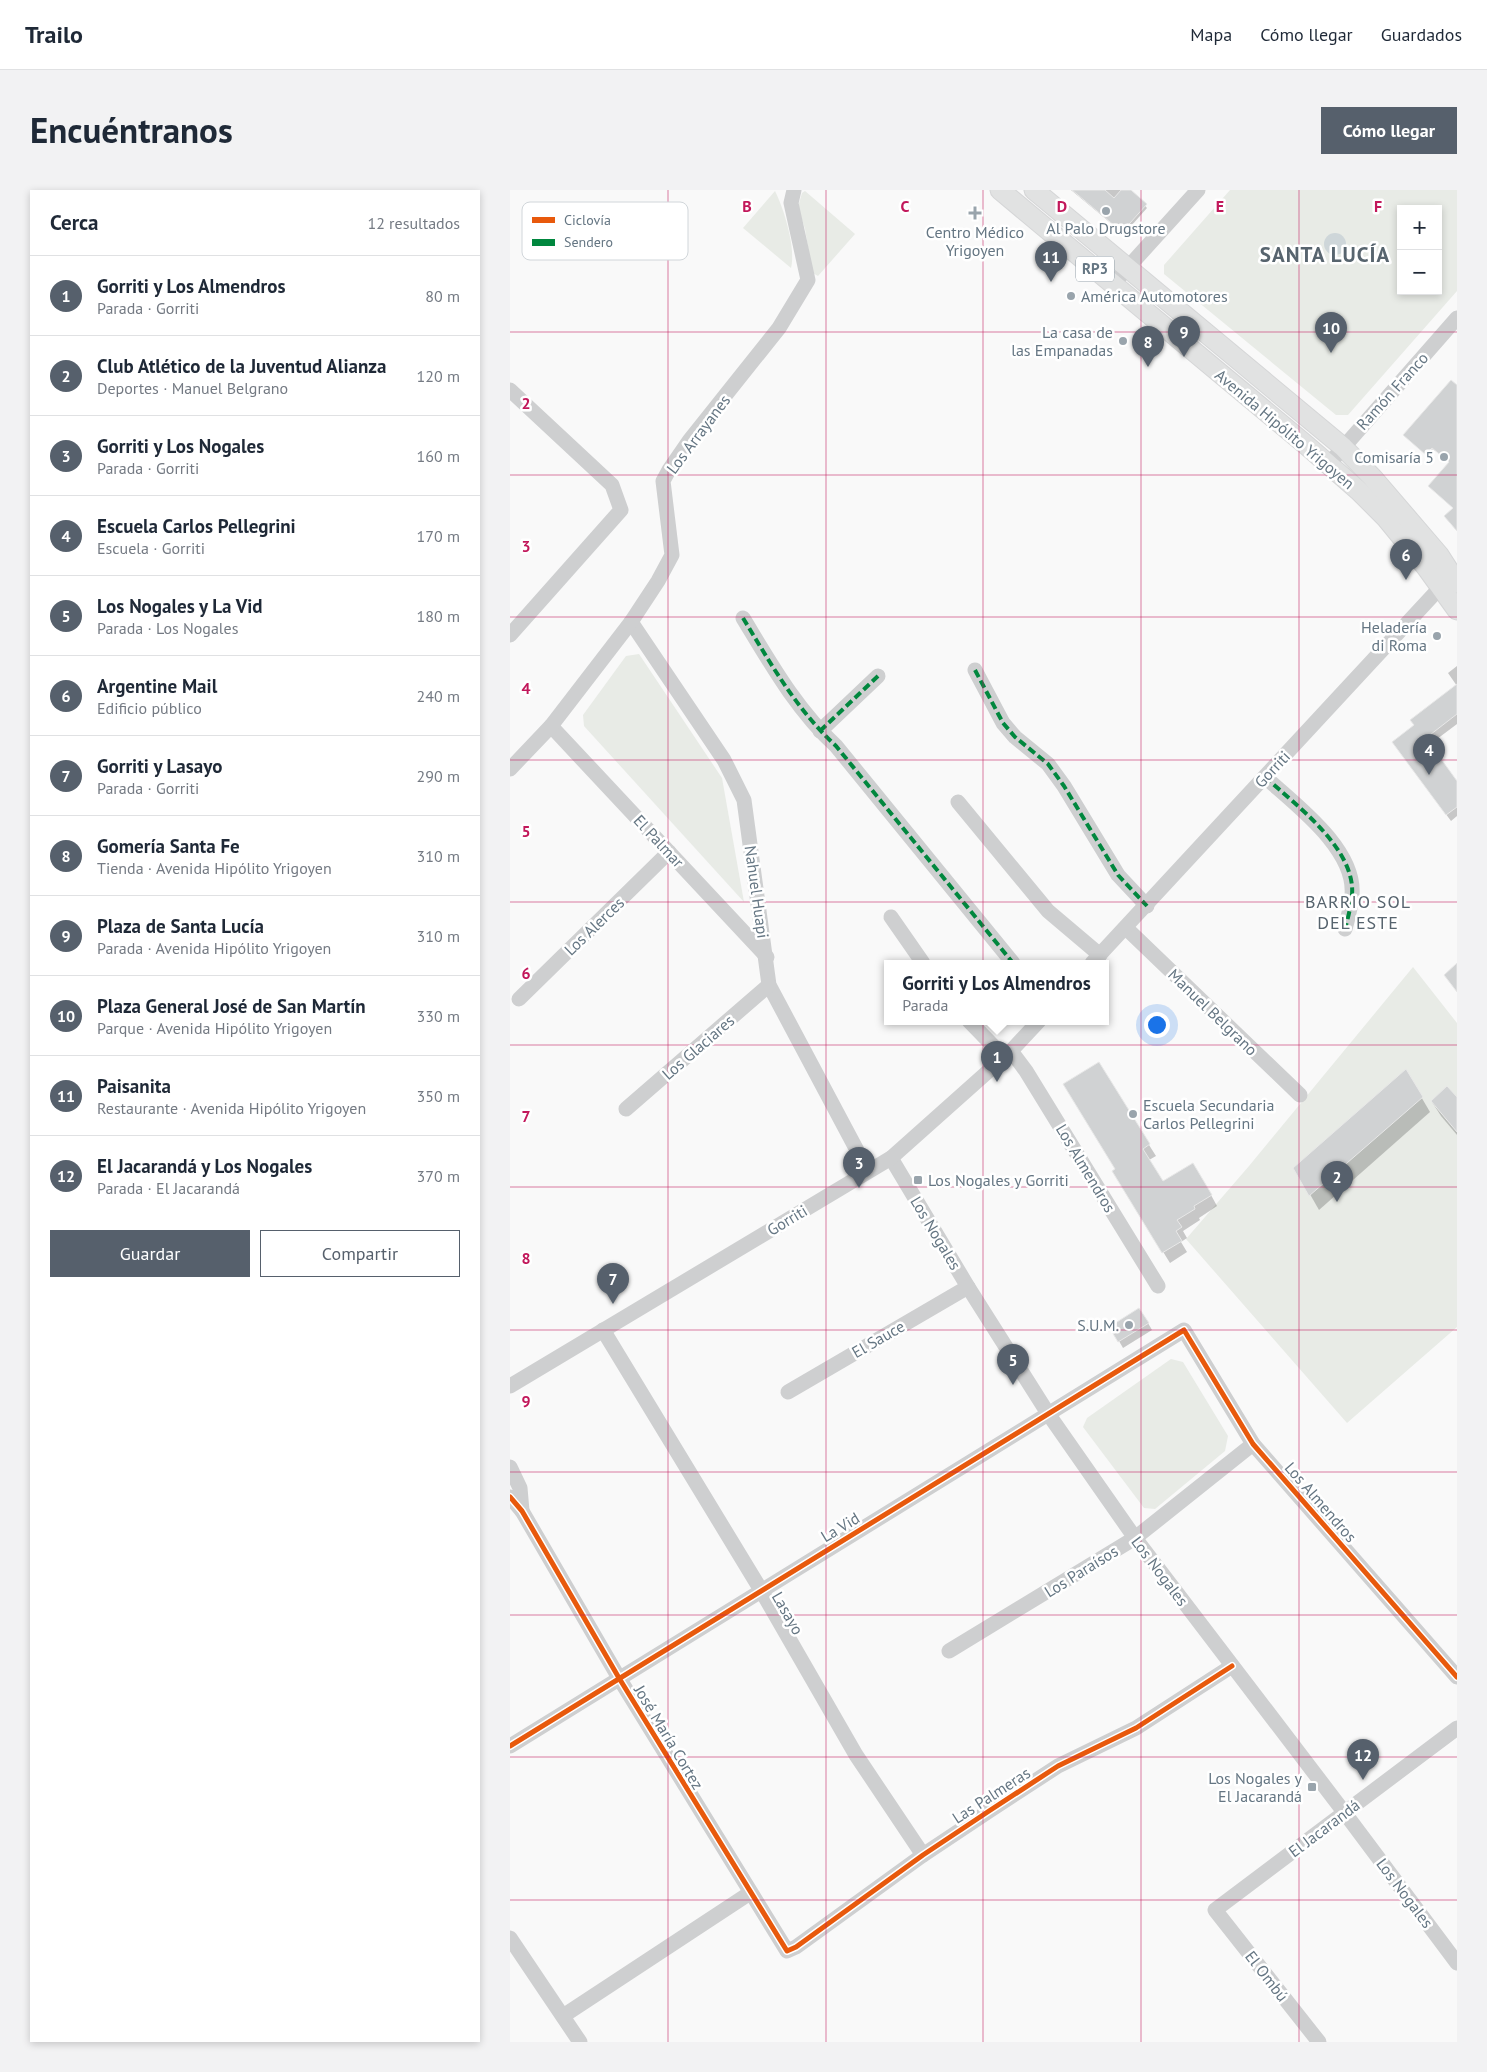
<!DOCTYPE html>
<html lang="es">
<head>
<meta charset="utf-8">
<style>
  body { margin:0; font-family:"PT Sans",sans-serif; background:#f2f2f3; color:#1f2937 }
  .controls { position:absolute; right:15px; top:15px; display:grid; overflow:hidden; border-radius:0px; box-shadow:0 2px 8px #0003 }
  .controls button { width:45px; height:45px; display:grid; place-items:center; padding:0; border:0; border-bottom:1px solid #e0e1e3; background:#fff; color:#1f2937; font:25px sans-serif }
  .you { position:absolute; left:646px; top:834px; width:18px; height:18px; margin:-12px; border:4px solid #fff; border-radius:50%; background:#1a73e8; box-shadow:0 0 0 8px #1a73e833 }
  .badge { display:grid; place-items:center; width:32px; height:32px; border-radius:50%; background:#56606c; color:#fff; font-size:16px; font-weight:700 }
  .pin { position:absolute; translate:-50% -41px; filter:drop-shadow(0 1px 2px #0008) }
  .pin::after { content:''; position:absolute; top:26px; width:18px; height:15px; background:inherit; clip-path:polygon(0 0,100% 0,50% 100%) }
  .popup { position:absolute; left:374px; top:770px; width:225px; height:65px; box-sizing:border-box; display:grid; place-content:center; border-radius:0px; background:#fff; filter:drop-shadow(0 1px 4px #0005); font-size:16px; white-space:nowrap; color:#747a83 }
  .popup b { font-size:19px; color:#1f2937 }
  .popup::after { content:''; position:absolute; left:50%; top:100%; margin-left:-10px; border:10px solid transparent; border-top-color:#fff }
  .list { margin:0; padding:0; list-style:none }
  h2 { display:flex; justify-content:space-between; align-items:center; height:65px; margin:0; padding:0 20px; font-size:21px }
  h2 small { font-size:16px; font-weight:400; color:#747a83 }
  .list li { display:grid; grid-template-columns:32px 1fr auto; gap:15px; align-items:center; box-sizing:border-box; height:80px; padding:0 20px; border-top:1px solid #e0e1e3 }
  .list b { display:block; font-size:19px; white-space:nowrap }
  .list p { margin:0; font-size:16px; white-space:nowrap; color:#747a83 }
  .list em { font-size:16px; font-style:normal; color:#747a83 }
  .actions { display:flex; gap:10px; padding:15px 20px }
  .actions a { flex:1; padding:11px 0; border:1px solid #56606c; border-radius:0px; text-align:center; font-size:18px; color:#56606c }
  .actions .main { background:#56606c; color:#fff }
  .map { position:relative; flex:none; width:947px; height:1852px; overflow:hidden; border-radius:0px }
  header { display:flex; align-items:center; gap:30px; box-sizing:border-box; height:70px; padding:0 25px; background:#fff; border-bottom:1px solid #e0e1e3 }
  header strong { font-size:24px }
  nav { display:flex; gap:28px; margin-inline-start:auto; font-size:18px }
  .intro { display:flex; align-items:center; justify-content:space-between; box-sizing:border-box; height:120px; padding:0 30px }
  h1 { margin:0; font-size:35px }
  .button { padding:12px 22px; border-radius:0px; background:#56606c; color:#fff; font-size:18px; font-weight:700 }
  main { display:flex; gap:30px; padding:0 30px }
  aside { flex:1; background:#fff; border-radius:0px; box-shadow:0 2px 8px #0003 }
  .map>svg:first-child { display:block }
</style>
</head>
<body>
<header>
<strong>Trailo</strong>
<nav><a>Mapa</a><a>Cómo llegar</a><a>Guardados</a></nav>
</header>
<div class="intro"><h1>Encuéntranos</h1><a class="button">Cómo llegar</a></div>
<main>
<aside>
<h2>Cerca<small>12 resultados</small></h2>
<ul class="list">
<li><span class="badge">1</span><div><b>Gorriti y Los Almendros</b><p>Parada · Gorriti</p></div><em>80 m</em></li>
<li><span class="badge">2</span><div><b>Club Atlético de la Juventud Alianza</b><p>Deportes · Manuel Belgrano</p></div><em>120 m</em></li>
<li><span class="badge">3</span><div><b>Gorriti y Los Nogales</b><p>Parada · Gorriti</p></div><em>160 m</em></li>
<li><span class="badge">4</span><div><b>Escuela Carlos Pellegrini</b><p>Escuela · Gorriti</p></div><em>170 m</em></li>
<li><span class="badge">5</span><div><b>Los Nogales y La Vid</b><p>Parada · Los Nogales</p></div><em>180 m</em></li>
<li><span class="badge">6</span><div><b>Argentine Mail</b><p>Edificio público</p></div><em>240 m</em></li>
<li><span class="badge">7</span><div><b>Gorriti y Lasayo</b><p>Parada · Gorriti</p></div><em>290 m</em></li>
<li><span class="badge">8</span><div><b>Gomería Santa Fe</b><p>Tienda · Avenida Hipólito Yrigoyen</p></div><em>310 m</em></li>
<li><span class="badge">9</span><div><b>Plaza de Santa Lucía</b><p>Parada · Avenida Hipólito Yrigoyen</p></div><em>310 m</em></li>
<li><span class="badge">10</span><div><b>Plaza General José de San Martín</b><p>Parque · Avenida Hipólito Yrigoyen</p></div><em>330 m</em></li>
<li><span class="badge">11</span><div><b>Paisanita</b><p>Restaurante · Avenida Hipólito Yrigoyen</p></div><em>350 m</em></li>
<li><span class="badge">12</span><div><b>El Jacarandá y Los Nogales</b><p>Parada · El Jacarandá</p></div><em>370 m</em></li>
</ul>
<div class="actions"><a class="main">Guardar</a><a>Compartir</a></div>
</aside>
<div class="map">
<svg width="947" height="1852" viewBox="0 0 947 1852">
  <rect width="100%" height="100%" fill="#f9f9f9"/>
  <g fill="#e8ebe6" fill-rule="evenodd">
    <path d="M720 0H947V101L838 225H826L654 84V75ZM891 19H928V101H891Z"/>
    <path d="M265 1C274 19 286 58 281 78L233 38Z"/>
    <polygon points="295,1 345,44 308,86 299,81 300,69 295,39 288,17 292,3"/>
    <polygon points="129,464 212,588 234,712 74,536 73,525 116,466"/>
    <polygon points="903,777 947,833 947,1137 837,1233 676,1049 739,976"/>
    <polygon points="661,1169 673,1172 718,1246 715,1261 645,1319 634,1318 573,1237 577,1228"/>
  </g>
  <circle fill="#ced6d9" cx="825" cy="54" r="11"/>
  <g fill="#0003">
    <polygon points="561,0 620,0 637,18 614,44"/>
    <polygon points="947,196 947,341 935,327 944,319 920,296 940,273 925,260 919,267 897,248"/>
    <polygon points="947,476 947,534 919,555 946,591 947,590 947,626 941,631 888,559 905,536 947,496 938,483"/>
    <polygon points="588,874 646,966 639,970 653,993 701,1005 707,1016 689,1028 690,1030 673,1041 677,1048 671,1052 677,1062 660,1073 610,992 606,979"/>
    <polygon points="896,881 920,922 809,1020 785,978"/>
    <polygon points="947,909 947,945 931,926 922,912"/>
    <polygon points="638,1133 642,1140 613,1158 601,1137"/>
  </g>
  <g fill="#d0d2d3" stroke="#e8e8e8">
    <polygon points="562,0 595,0 604,8 611,0 621,0 637,14 612,42"/>
    <polygon points="941,190 947,195 947,341 934,326 943,318 918,296 939,272 922,258 916,265 893,245"/>
    <polygon points="947,494 947,524 916,548 947,591 947,617 936,625 882,552 904,535 900,530"/>
    <polygon points="947,773 947,802 934,785"/>
    <polygon points="589,872 640,954 633,959 653,991 683,973 702,1005 684,1016 685,1019 667,1030 672,1037 666,1041 672,1051 652,1063 602,981 605,979 553,894"/>
    <polygon points="896,879 913,907 799,1006 783,978"/>
    <polygon points="937,896 947,907 947,942 921,911"/>
    <polygon points="629,1118 639,1133 608,1152 599,1137"/>
  </g>
  <g fill="none" stroke-linecap="round" stroke-linejoin="round">
    <g stroke="#d5d6d7" stroke-width="21">
      <g id="major">
        <polyline points="490,0 795,254 849,301 876,328 916,377 947,420"/>
        <polyline points="524,0 833,257 863,288 929,365 947,393"/>
      </g>
    </g>
    <g stroke="#cecfd0" stroke-width="15">
      <polyline points="603,94 688,0"/>
      <polyline points="0,200 102,295 111,320 0,445"/>
      <polyline points="818,275 947,128"/>
      <path d="M233 428C261 474 286 519 326 556L503 773"/>
      <polyline points="121,432 214,570 234,610 259,795 358,981"/>
      <polyline points="465,480 493,533 505,547 538,574 554,596 608,685 637,716"/>
      <polyline points="41,536 257,767"/>
      <polyline points="310,541 368,486"/>
      <polyline points="0,579 41,536 121,432 148,391 162,365 153,291 159,280 179,251 269,138 298,90 281,13 284,0"/>
      <path d="M755 587C786 615 846 659 842 705 841 716 838 728 835 739"/>
      <polyline points="448,612 538,721 590,765"/>
      <polyline points="381,727 413,773"/>
      <polyline points="616,738 790,905"/>
      <polyline points="582,773 938,389"/>
      <polyline points="9,809 159,662"/>
      <polyline points="459,831 494,867"/>
      <polyline points="501,861 516,881 648,1096"/>
      <polyline points="116,919 259,795"/>
      <polyline points="381,968 458,1097 539,1225 625,1348 834,1622 947,1773"/>
      <polyline points="93,1140 251,1400 346,1565 413,1665"/>
      <polyline points="0,1196 381,968 501,861 529,831"/>
      <polyline points="278,1202 458,1097"/>
      <polyline points="0,1277 10,1298 12,1321"/>
      <polyline points="0,1307 12,1321 109,1488 277,1761 286,1757 413,1665 479,1621 548,1576 626,1538 722,1476"/>
      <polyline points="439,1461 625,1348 743,1254"/>
      <polyline points="0,1556 674,1140 743,1254 947,1487"/>
      <polyline points="0,1748 70,1852"/>
      <polyline points="53,1826 240,1703"/>
      <polyline points="809,1852 705,1720 947,1538"/>
    </g>
    <use href="#major" stroke="#e1e2e2" stroke-width="19"/>
    <g stroke="#00873e" stroke-width="4" stroke-dasharray="8 4" stroke-linecap="butt">
      <path d="M233 428C261 474 286 519 326 556L503 773"/>
      <polyline points="465,480 493,533 505,547 538,574 554,596 608,685 637,716"/>
      <polyline points="310,541 368,486"/>
      <path d="M755 587C786 615 846 659 842 705 841 716 838 728 835 739"/>
    </g>
    <g stroke="#fff" stroke-width="8">
      <g id="cycleway">
        <polyline points="0,1307 12,1321 109,1488 277,1761 286,1757 413,1665 479,1621 548,1576 626,1538 722,1476"/>
        <polyline points="0,1556 674,1140 743,1254 947,1487"/>
      </g>
    </g>
    <use href="#cycleway" stroke="#e8590c" stroke-width="5"/>
  </g>
  <path fill="none" stroke="#c2185b" stroke-width="1" stroke-opacity="0.55" d="M158 0V1852M316 0V1852M473 0V1852M631 0V1852M789 0V1852M0 142H947M0 285H947M0 427H947M0 570H947M0 712H947M0 855H947M0 997H947M0 1140H947M0 1282H947M0 1425H947M0 1567H947M0 1710H947"/>
  <g fill="#99a4ac" stroke="#fff" stroke-width="2">
    <circle cx="596" cy="21" r="5"/>
    <path d="M462.5 15.5h5v5h5v5h-5v5h-5v-5h-5v-5h5z"/>
    <circle cx="561" cy="106" r="5"/>
    <circle cx="613" cy="151" r="5"/>
    <circle cx="934" cy="267" r="5"/>
    <circle cx="927" cy="446" r="5"/>
    <circle cx="623" cy="924" r="5"/>
    <rect x="403" y="985" width="10" height="10" rx="2.5"/>
    <circle cx="619" cy="1135" r="5"/>
    <rect x="797" y="1592" width="10" height="10" rx="2.5"/>
  </g>
  <g text-anchor="middle" stroke-width="5" stroke-linejoin="round" paint-order="stroke">
    <rect fill="#fff" stroke="#939fa8" stroke-width="1" x="566" y="66.5" width="38" height="25" rx="4"/>
    <g font-size="15" font-weight="bold" fill="#657683">
      <text x="585" y="84">RP3</text>
    </g>
    <g font-size="16" fill="#657683" stroke="#fff" text-anchor="end">
      <text x="596" y="44" text-anchor="middle">Al Palo Drugstore</text>
      <text x="465" y="48" text-anchor="middle">Centro Médico<tspan x="465" dy="18">Yrigoyen</tspan></text>
      <text x="571" y="112" text-anchor="start">América Automotores</text>
      <text x="603" y="148">La casa de<tspan x="603" dy="18">las Empanadas</tspan></text>
      <text x="924" y="273">Comisaría 5</text>
      <text x="917" y="443">Heladería<tspan x="917" dy="18">di Roma</tspan></text>
      <text x="633" y="921" text-anchor="start">Escuela Secundaria<tspan x="633" dy="18">Carlos Pellegrini</tspan></text>
      <text x="418" y="996" text-anchor="start">Los Nogales y Gorriti</text>
      <text x="609" y="1141">S.U.M.</text>
      <text x="792" y="1594">Los Nogales y<tspan x="792" dy="18">El Jacarandá</tspan></text>
    </g>
    <g font-size="16" fill="#657683" stroke="#fff">
      <text transform="translate(882 201) rotate(-48)" y="6">Ramón Franco</text>
      <text transform="translate(775 239) rotate(40)" y="6">Avenida Hipólito Yrigoyen</text>
      <text transform="translate(188 244) rotate(-53)" y="6">Los Arrayanes</text>
      <text transform="translate(762 579) rotate(-47)" y="6">Gorriti</text>
      <text transform="translate(149 651) rotate(47)" y="6">El Palmar</text>
      <text transform="translate(247 702) rotate(82)" y="6">Nahuel Huapi</text>
      <text transform="translate(84 736) rotate(-44)" y="6">Los Alerces</text>
      <text transform="translate(703 822) rotate(44)" y="6">Manuel Belgrano</text>
      <text transform="translate(188 857) rotate(-41)" y="6">Los Glaciares</text>
      <text transform="translate(576 978) rotate(59)" y="6">Los Almendros</text>
      <text transform="translate(277 1030) rotate(-31)" y="6">Gorriti</text>
      <text transform="translate(426 1043) rotate(59)" y="6">Los Nogales</text>
      <text transform="translate(368 1149) rotate(-30)" y="6">El Sauce</text>
      <text transform="translate(811 1312) rotate(49)" y="6">Los Almendros</text>
      <text transform="translate(330 1337) rotate(-31)" y="6">La Vid</text>
      <text transform="translate(571 1381) rotate(-32)" y="6">Los Paraísos</text>
      <text transform="translate(650 1381) rotate(53)" y="6">Los Nogales</text>
      <text transform="translate(278 1423) rotate(60)" y="6">Lasayo</text>
      <text transform="translate(159 1547) rotate(59)" y="6">José María Cortez</text>
      <text transform="translate(481 1605) rotate(-33)" y="6">Las Palmeras</text>
      <text transform="translate(814 1638) rotate(-37)" y="6">El Jacarandá</text>
      <text transform="translate(895 1703) rotate(53)" y="6">Los Nogales</text>
      <text transform="translate(757 1786) rotate(52)" y="6">El Ombú</text>
    </g>
    <g font-size="18" letter-spacing="1" fill="#57646e" stroke="#fff">
      <text x="848" y="718">BARRIO SOL<tspan x="848" dy="21">DEL ESTE</tspan></text>
    </g>
    <g font-size="21" font-weight="bold" letter-spacing="1" fill="#57646e" stroke="#fff">
      <text x="815" y="72">SANTA LUCÍA</text>
    </g>
  </g>
  <rect x="12" y="12" width="166" height="58" rx="8" fill="#fff" stroke="#d1d6da" stroke-width="1"/>
  <rect x="22" y="27" width="23" height="6" fill="#e8590c"/>
  <rect x="22" y="49" width="23" height="7" fill="#00873e"/>
  <g font-size="14" fill="#657683">
    <text x="54" y="35">Ciclovía</text>
    <text x="54" y="57">Sendero</text>
  </g>
  <g font-size="16" text-anchor="middle" font-weight="bold" fill="#c2185b" stroke="#fff" stroke-width="5" stroke-linejoin="round" paint-order="stroke">
    <text x="237" y="22">B</text>
    <text x="395" y="22">C</text>
    <text x="552" y="22">D</text>
    <text x="710" y="22">E</text>
    <text x="868" y="22">F</text>
    <text x="16" y="219">2</text>
    <text x="16" y="362">3</text>
    <text x="16" y="504">4</text>
    <text x="16" y="647">5</text>
    <text x="16" y="789">6</text>
    <text x="16" y="932">7</text>
    <text x="16" y="1074">8</text>
    <text x="16" y="1217">9</text>
  </g>
</svg>
<div class="controls">
<button>+</button>
<button>−</button>
</div>
<div class="you"></div>
<div class="pin badge" style="left:487px;top:892px">1</div>
<div class="popup"><b>Gorriti y Los Almendros</b>Parada</div>
<div class="pin badge" style="left:827px;top:1012px">2</div>
<div class="pin badge" style="left:349px;top:998px">3</div>
<div class="pin badge" style="left:919px;top:585px">4</div>
<div class="pin badge" style="left:503px;top:1195px">5</div>
<div class="pin badge" style="left:896px;top:390px">6</div>
<div class="pin badge" style="left:103px;top:1114px">7</div>
<div class="pin badge" style="left:638px;top:177px">8</div>
<div class="pin badge" style="left:674px;top:167px">9</div>
<div class="pin badge" style="left:821px;top:163px">10</div>
<div class="pin badge" style="left:541px;top:92px">11</div>
<div class="pin badge" style="left:853px;top:1590px">12</div>
</div>
</main>
</body>
</html>
